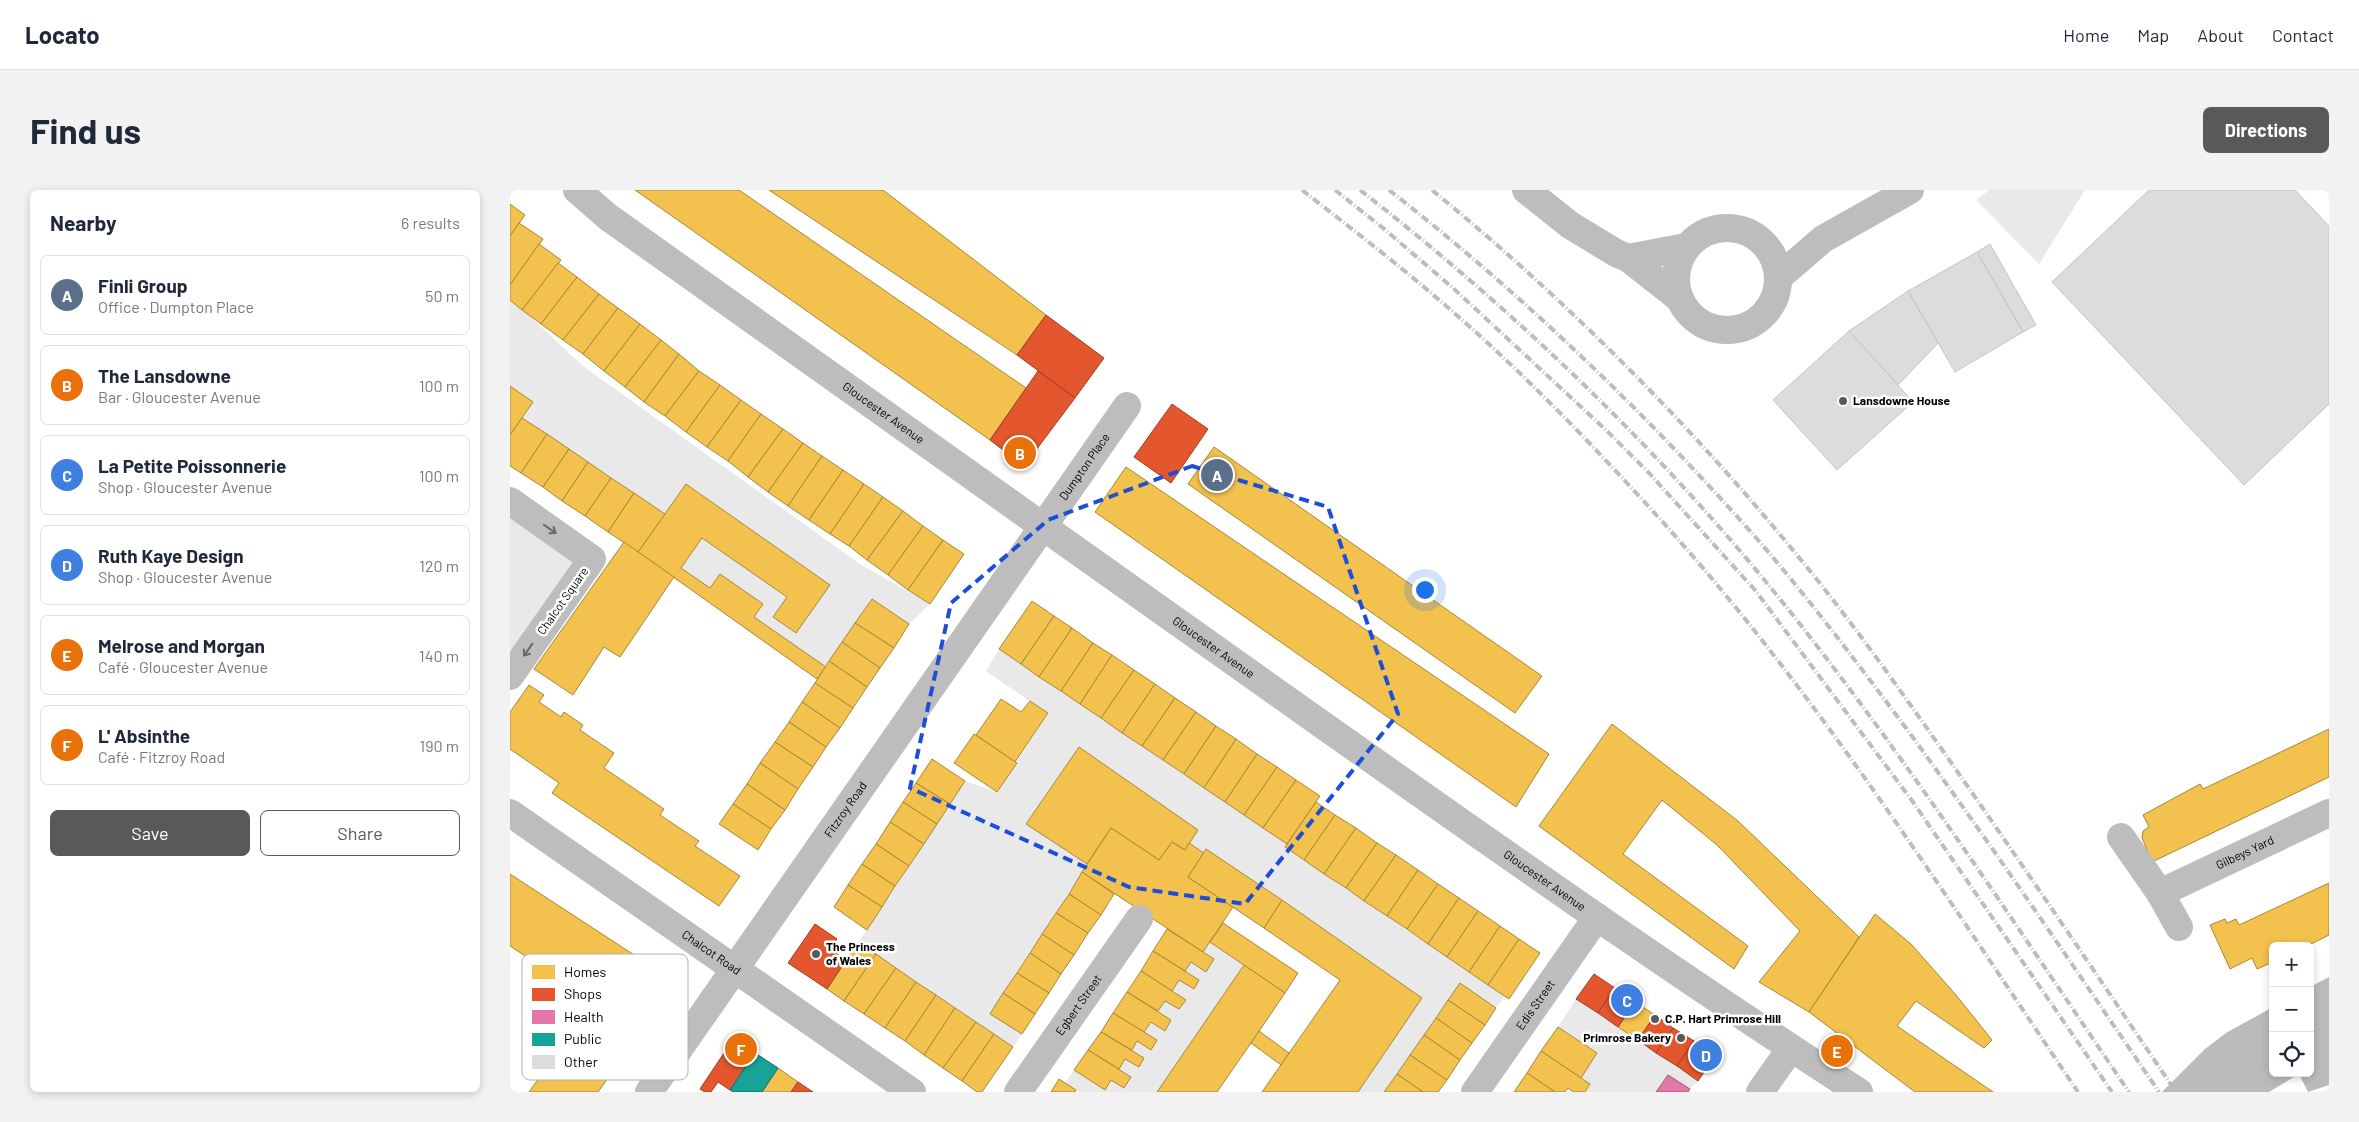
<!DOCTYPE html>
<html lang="en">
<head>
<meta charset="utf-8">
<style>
  body { margin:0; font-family:Barlow,sans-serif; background:#f2f2f3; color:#1f2937 }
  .controls { position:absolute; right:15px; bottom:15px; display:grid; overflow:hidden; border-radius:8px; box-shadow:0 2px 8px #0003 }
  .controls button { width:45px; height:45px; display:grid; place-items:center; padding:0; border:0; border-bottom:1px solid #e0e1e3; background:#fff; color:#1f2937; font:25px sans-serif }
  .you { position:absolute; left:914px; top:399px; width:18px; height:18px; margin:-12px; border:4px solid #fff; border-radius:50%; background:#1a73e8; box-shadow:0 0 0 8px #1a73e833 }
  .badge { display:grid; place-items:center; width:32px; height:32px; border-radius:50%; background:#595959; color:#fff; font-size:16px; font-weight:700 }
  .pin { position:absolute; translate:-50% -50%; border:2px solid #fff; box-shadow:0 1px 5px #0006 }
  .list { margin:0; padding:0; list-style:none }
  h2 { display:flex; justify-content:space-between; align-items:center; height:65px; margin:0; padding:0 20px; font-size:21px }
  h2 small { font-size:16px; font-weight:400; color:#747a83 }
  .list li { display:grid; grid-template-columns:32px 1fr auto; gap:15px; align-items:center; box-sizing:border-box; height:80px; margin:0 10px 10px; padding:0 10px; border:1px solid #e0e1e3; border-radius:8px }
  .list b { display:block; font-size:19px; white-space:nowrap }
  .list p { margin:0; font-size:16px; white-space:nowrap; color:#747a83 }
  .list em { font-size:16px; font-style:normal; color:#747a83 }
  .actions { display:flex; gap:10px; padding:15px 20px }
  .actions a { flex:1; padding:11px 0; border:1px solid #595959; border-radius:8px; text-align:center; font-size:18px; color:#595959 }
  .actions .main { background:#595959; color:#fff }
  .icon { flex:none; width:28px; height:28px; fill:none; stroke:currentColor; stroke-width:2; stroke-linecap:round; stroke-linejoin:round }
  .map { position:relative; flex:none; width:1819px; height:902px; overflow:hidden; border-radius:8px }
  header { display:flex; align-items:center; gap:30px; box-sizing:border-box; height:70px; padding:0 25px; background:#fff; border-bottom:1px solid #e0e1e3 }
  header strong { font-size:24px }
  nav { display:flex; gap:28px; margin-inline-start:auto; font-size:18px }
  .intro { display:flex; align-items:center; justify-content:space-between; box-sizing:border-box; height:120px; padding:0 30px }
  h1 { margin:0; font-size:35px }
  .button { padding:12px 22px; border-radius:8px; background:#595959; color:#fff; font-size:18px; font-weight:700 }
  main { display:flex; gap:30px; padding:0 30px }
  aside { flex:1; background:#fff; border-radius:8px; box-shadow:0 2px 8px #0003 }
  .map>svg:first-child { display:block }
</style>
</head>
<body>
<header>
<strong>Locato</strong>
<nav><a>Home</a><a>Map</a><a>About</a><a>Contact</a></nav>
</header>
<div class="intro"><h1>Find us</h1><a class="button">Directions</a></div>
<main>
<aside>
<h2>Nearby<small>6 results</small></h2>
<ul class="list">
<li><span class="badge" style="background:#5c6f8a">A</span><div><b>Finli Group</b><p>Office · Dumpton Place</p></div><em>50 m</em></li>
<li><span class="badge" style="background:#e8710a">B</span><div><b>The Lansdowne</b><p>Bar · Gloucester Avenue</p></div><em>100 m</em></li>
<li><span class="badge" style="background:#3f7fe0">C</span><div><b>La Petite Poissonnerie</b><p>Shop · Gloucester Avenue</p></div><em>100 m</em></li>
<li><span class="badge" style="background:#3f7fe0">D</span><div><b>Ruth Kaye Design</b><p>Shop · Gloucester Avenue</p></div><em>120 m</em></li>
<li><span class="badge" style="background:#e8710a">E</span><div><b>Melrose and Morgan</b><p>Café · Gloucester Avenue</p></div><em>140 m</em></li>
<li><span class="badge" style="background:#e8710a">F</span><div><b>L' Absinthe</b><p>Café · Fitzroy Road</p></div><em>190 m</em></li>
</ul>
<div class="actions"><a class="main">Save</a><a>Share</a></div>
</aside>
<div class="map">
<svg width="1819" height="902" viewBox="0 0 1819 902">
  <rect width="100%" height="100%" fill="#fff"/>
  <g fill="#e9e9e9">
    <polygon points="1479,0 1575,0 1529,74 1466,10"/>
    <polygon points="0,108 73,176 350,374 420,414 399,434 361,409 316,477 244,427 253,414 210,384 200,398 171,378 192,348 277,407 263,427 285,443 320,395 177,294 155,324 12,228 23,212 0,196"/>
    <polygon points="0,328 64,373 0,464"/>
    <polygon points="489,459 777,654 775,658 995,806 986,818 950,793 874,902 848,902 912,808 772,710 679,653 688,640 569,557 517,634 577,674 480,824 512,844 503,857 348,753 455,591 487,602 538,524 476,481"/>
    <polygon points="700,752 734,775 647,902 569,902 555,893 564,880 594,900 601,890 614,898 621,887 609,879 615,869 629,877 634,868 622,860 627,851 641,860 634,842 641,832 655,840 661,830 648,821 655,811 669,819 675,810 662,801 669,790 684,799 689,790 675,781 681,772 696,781 704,770 693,762"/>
    <polygon points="1066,809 1188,891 1180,899 1158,885 1146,902 1075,902 1080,894 1071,888 1087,863 1048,837"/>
  </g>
  <polygon fill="#bbb" points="1819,787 1819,895 1798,902 1789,884 1759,902 1652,902 1695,859 1716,843 1763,817 1763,883 1800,883 1800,797"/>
  <g fill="#f2c14e" stroke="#a98737">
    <polygon points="125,0 229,0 516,198 480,250"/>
    <polygon points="259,0 373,0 536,125 507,165"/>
    <polygon points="0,14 15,25 0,46"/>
    <polygon points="9,33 33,49 0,95 0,46"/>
    <polygon points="29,54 51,70 12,120 0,110 0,95"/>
    <polygon points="48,73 67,87 31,134 12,120"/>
    <polygon points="67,87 89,104 53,150 31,134"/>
    <polygon points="89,104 108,118 73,164 53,150"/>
    <polygon points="108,118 130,134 94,181 73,164"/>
    <polygon points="130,134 151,150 115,197 94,181"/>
    <polygon points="151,150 169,164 134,212 115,197"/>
    <polygon points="169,164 189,181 155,226 134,212"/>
    <polygon points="189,181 210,195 176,242 155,226"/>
    <polygon points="210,195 231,210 197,257 176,242"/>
    <polygon points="0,196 23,212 0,245"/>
    <polygon points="231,210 251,224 218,271 197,257"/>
    <polygon points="251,224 273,239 238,287 218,271"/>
    <polygon points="12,228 37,244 11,283 0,276 0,245"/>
    <polygon points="273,239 293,253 258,302 238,287"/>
    <polygon points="37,244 59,259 33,297 11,283"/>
    <polygon points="293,253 312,266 278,316 258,302"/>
    <polygon points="704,257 1032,486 1005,523 678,294"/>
    <polygon points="59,259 78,272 52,311 33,297"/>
    <polygon points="312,266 333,280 299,330 278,316"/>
    <polygon points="78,272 101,288 75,326 52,311"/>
    <polygon points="616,277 1039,564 1006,617 585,322"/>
    <polygon points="333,280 354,294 320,344 299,330"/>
    <polygon points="101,288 124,303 98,342 75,326"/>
    <polygon points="176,294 320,395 286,443 263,427 277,407 192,348 171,378 200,398 210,384 253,414 244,427 316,477 307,489 128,362"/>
    <polygon points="354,294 373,307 339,356 320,344"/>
    <polygon points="124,303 155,324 128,362 98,342"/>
    <polygon points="373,307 393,321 357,370 339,356"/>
    <polygon points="393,321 413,336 378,385 357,370"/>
    <polygon points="413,336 433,350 398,400 378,385"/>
    <polygon points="433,350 454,364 420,414 398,400"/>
    <polygon points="114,352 164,387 110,467 94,457 63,505 24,479"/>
    <polygon points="362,409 399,434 384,458 345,433"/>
    <polygon points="522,411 544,426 511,474 489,459"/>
    <polygon points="544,426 562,438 529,487 511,474"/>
    <polygon points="345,433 384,458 370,478 332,452"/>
    <polygon points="562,438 583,453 551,501 529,487"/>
    <polygon points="332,452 370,478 357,497 319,471"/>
    <polygon points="583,453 602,465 570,514 551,501"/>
    <polygon points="602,465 624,480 591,528 570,514"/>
    <polygon points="319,471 357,497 343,518 305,493"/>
    <polygon points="624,480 645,494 612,543 591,528"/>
    <polygon points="305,493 343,518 330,538 292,512"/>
    <polygon points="645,494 665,508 632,556 612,543"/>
    <polygon points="19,495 34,505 29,512 51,527 54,522 73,535 70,540 104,563 94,578 154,619 150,625 189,651 185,656 230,686 209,716 42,603 49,593 0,559 0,522"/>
    <polygon points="665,508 686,522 653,570 632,556"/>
    <polygon points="491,509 511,522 520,511 538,523 505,572 466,545"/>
    <polygon points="292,512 330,538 316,557 279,532"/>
    <polygon points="686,522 706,536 674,584 653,570"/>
    <polygon points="279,532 316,557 303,577 265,552"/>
    <polygon points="1102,534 1228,631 1349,747 1299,822 1249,792 1290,741 1207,655 1152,610 1113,664 1238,756 1224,779 1029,636"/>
    <polygon points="706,536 726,549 694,598 674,584"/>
    <polygon points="1819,539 1819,587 1642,672 1632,648 1633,641 1639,637 1633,625 1690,594 1693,599"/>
    <polygon points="464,544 507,573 487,602 444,573"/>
    <polygon points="726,549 747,564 715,612 694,598"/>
    <polygon points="265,552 303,577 288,599 250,573"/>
    <polygon points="569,557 688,640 675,660 662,652 649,670 601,638 577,674 516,634"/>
    <polygon points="747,564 767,577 734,625 715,612"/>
    <polygon points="422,569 455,591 440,614 406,593"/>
    <polygon points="250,573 288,599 275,620 237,594"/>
    <polygon points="767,577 786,590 753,638 734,625"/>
    <polygon points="786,590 810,606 777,654 753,638"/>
    <polygon points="406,593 440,614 427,634 393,612"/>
    <polygon points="237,594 275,620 261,639 223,614"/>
    <polygon points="393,612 427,634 414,654 380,632"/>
    <polygon points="806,612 825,625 794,670 775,657"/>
    <polygon points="223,614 261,639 248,660 209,634"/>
    <polygon points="825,625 846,638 814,684 794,670"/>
    <polygon points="380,632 414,654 399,676 366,654"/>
    <polygon points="601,638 649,670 662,652 675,660 679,653 694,663 678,687 723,717 693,762 572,682"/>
    <polygon points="846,638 867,653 836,698 814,684"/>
    <polygon points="867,653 886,665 854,711 836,698"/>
    <polygon points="366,654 399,676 385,696 352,674"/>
    <polygon points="696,659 772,710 754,738 678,687"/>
    <polygon points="886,665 908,680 877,726 854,711"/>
    <polygon points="352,674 385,696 372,717 338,695"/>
    <polygon points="908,680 928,694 897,739 877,726"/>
    <polygon points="572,682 604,704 591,725 559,704"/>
    <polygon points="0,684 161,789 128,840 0,756"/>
    <polygon points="1819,693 1819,745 1797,756 1763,756 1763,772 1747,779 1742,768 1720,779 1700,735 1715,729 1717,733 1726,729 1729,735"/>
    <polygon points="928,694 949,708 918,754 897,739"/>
    <polygon points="338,695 372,717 357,740 324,717"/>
    <polygon points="559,704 591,725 578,743 546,723"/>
    <polygon points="949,708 968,721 937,767 918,754"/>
    <polygon points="772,710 912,808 848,902 752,902 830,790 754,738"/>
    <polygon points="968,721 990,736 959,782 937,767"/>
    <polygon points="546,723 578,743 564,765 532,744"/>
    <polygon points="1365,724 1401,754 1446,805 1482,850 1474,858 1406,811 1387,836 1483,902 1405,902 1299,822"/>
    <polygon points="713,733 788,783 775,803 700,752"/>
    <polygon points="990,736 1009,749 978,795 959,782"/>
    <polygon points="657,739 704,769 696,782 681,772 675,781 643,761"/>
    <polygon points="532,744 564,765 551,784 520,763"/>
    <polygon points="1009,749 1030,763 999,809 978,795"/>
    <polygon points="348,753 366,764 334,811 317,799"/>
    <polygon points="643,761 689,790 684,799 669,790 662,801 631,781"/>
    <polygon points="520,763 551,784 539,803 507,783"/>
    <polygon points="366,764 386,778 354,824 334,811"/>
    <polygon points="734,775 775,803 741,853 707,902 647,902"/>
    <polygon points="386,778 406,792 375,838 354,824"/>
    <polygon points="631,781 676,810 669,819 655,811 648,821 617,802"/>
    <polygon points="507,783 539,803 525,824 493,803"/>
    <polygon points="406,792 426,805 395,851 375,838"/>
    <polygon points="950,793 986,818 975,835 938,810"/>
    <polygon points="617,802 661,830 655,841 641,832 634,842 603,823"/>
    <polygon points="493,803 525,824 512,844 480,824"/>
    <polygon points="426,805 445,818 414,865 395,851"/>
    <polygon points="938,810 975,835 962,853 926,828"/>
    <polygon points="1125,812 1145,825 1128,850 1108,837"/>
    <polygon points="445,818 466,832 433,878 414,865"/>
    <polygon points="603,823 647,850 641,860 627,851 622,860 591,842"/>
    <polygon points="73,826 119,859 88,902 19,902"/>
    <polygon points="926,828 962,853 950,870 914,845"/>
    <polygon points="466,832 484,844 452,891 433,878"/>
    <polygon points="1048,837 1087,863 1071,888 1031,861"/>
    <polygon points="749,841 779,863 771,875 741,853"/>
    <polygon points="591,842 634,868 629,877 615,869 609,879 578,860"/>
    <polygon points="484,844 503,857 472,902 467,902 452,891"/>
    <polygon points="914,845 950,870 937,890 900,865"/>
    <polygon points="578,860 621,887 614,898 601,890 595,900 564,880"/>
    <polygon points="1031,861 1080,894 1075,902 1063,902 1058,898 1055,902 1045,902 1017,883"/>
    <polygon points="900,865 937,890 928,902 913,902 887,884"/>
    <polygon points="268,878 288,892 281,902 252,902"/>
    <polygon points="1017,883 1045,902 1004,902"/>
    <polygon points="887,884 913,902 874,902"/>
    <polygon points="549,889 566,900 565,902 541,902"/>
  </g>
  <g fill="#e4572e" stroke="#a03d20">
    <polygon points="536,125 594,168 565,208 507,165"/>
    <polygon points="528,181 565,208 514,276 480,250"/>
    <polygon points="662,214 698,239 661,293 624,267"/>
    <polygon points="305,734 327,749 320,759 336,770 317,799 278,773"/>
    <polygon points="1084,784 1105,798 1088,823 1066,809"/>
    <polygon points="1105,798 1125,812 1108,837 1088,823"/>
    <polygon points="1145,825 1163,838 1146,863 1128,850"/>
    <polygon points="1163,838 1184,851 1167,876 1146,863"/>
    <polygon points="224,848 245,863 220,900 208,892 201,902 195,902 190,899"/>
    <polygon points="1184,851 1205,866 1188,891 1167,876"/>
    <polygon points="288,892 303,902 281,902"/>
  </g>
  <polygon fill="#e377a8" stroke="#9f5376" points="1158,885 1180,899 1178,902 1146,902"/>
  <polygon fill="#17a398" stroke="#10726a" points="245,863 268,878 252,902 223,902 220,900"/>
  <g fill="#dcdcdc" stroke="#c4c4c4">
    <polygon points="1639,0 1785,0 1819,36 1819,214 1734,295 1542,92"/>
    <polygon points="1480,54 1526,135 1513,142 1467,62"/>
    <polygon points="1467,62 1513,142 1445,182 1398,101"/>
    <polygon points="1398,101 1428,153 1388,195 1339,141"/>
    <polygon points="1339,141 1403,212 1327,280 1263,210"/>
  </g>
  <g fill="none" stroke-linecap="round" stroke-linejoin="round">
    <g stroke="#bdbdbd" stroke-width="28">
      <path id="s1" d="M67 0 98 27C338 198 577 368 817 538 993 662 1168 786 1349 902"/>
      <polyline points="1016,0 1060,35 1106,63 1118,68 1170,109"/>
      <circle cx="1217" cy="89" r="51"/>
      <polyline points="1118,68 1176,57"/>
      <polyline points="1269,87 1313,49 1400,0"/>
      <polyline points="0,311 82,369 0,486"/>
      <path id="s2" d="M0 623 402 902"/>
      <polyline points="1611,647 1650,703 1669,737"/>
      <path id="s3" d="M1650 703 1819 623"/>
      <path id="s4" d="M139 902 617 216"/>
      <path id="s5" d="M508 902 629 729"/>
      <path id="s6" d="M965 902 1087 727"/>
      <polyline points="1250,902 1281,858"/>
    </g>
    <g stroke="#bdbdbd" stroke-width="4" stroke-dasharray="8 2.5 1 2.5" stroke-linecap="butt">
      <path d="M792 0C838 36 884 71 928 109 1007 176 1080 252 1150 329 1309 505 1436 707 1568 902"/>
      <polyline points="825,0 873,38 943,98 1097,241 1139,283 1245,400 1403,612 1602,902"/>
      <path d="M850 0C1004 120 1147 257 1270 409 1396 566 1506 736 1619 902"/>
      <path d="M879 0C1012 104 1136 223 1248 350 1300 410 1348 474 1396 538 1483 657 1566 780 1649 902"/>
      <path d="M922 0C1061 114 1187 241 1300 381 1347 439 1390 500 1433 561 1512 674 1589 788 1666 902"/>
    </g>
  </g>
  <defs><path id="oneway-shaft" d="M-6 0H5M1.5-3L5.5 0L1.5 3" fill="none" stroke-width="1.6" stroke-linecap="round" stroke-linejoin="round" transform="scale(1.25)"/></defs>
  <g stroke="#686868">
    <use href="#oneway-shaft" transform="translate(40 339) rotate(35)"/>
    <use href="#oneway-shaft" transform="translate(18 460) rotate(125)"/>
  </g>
  <path fill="none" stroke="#1d4ed8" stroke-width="4" stroke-dasharray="10 6" stroke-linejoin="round" d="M682 276 818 317 888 524 735 714 619 697 400 598 441 413 538 330Z"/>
  <g fill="#595959" stroke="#fff" stroke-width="2">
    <circle cx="1333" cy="211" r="5"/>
    <circle cx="306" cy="764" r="5"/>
    <circle cx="1145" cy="829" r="5"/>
    <circle cx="1171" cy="848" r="5"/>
  </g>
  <g text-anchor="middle" stroke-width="5" stroke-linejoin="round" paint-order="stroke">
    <g font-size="12" font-weight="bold" fill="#000" stroke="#fff" text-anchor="start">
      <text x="1343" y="215">Lansdowne House</text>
      <text x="316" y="761">The Princess<tspan x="316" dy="14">of Wales</tspan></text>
      <text x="1155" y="833">C.P. Hart Primrose Hill</text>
      <text x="1161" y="852" text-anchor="end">Primrose Bakery</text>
    </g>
    <g font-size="12" fill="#000" stroke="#fff">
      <text dy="4" stroke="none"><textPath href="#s1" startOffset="379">Gloucester Avenue</textPath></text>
      <text dy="4" stroke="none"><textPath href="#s4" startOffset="762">Dumpton Place</textPath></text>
      <text transform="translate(53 411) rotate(-55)" y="4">Chalcot Square</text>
      <text dy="4" stroke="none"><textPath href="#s1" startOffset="784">Gloucester Avenue</textPath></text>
      <text dy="4" stroke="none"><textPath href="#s4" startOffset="344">Fitzroy Road</textPath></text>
      <text dy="4" stroke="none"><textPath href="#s3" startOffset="94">Gilbeys Yard</textPath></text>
      <text dy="4" stroke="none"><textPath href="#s1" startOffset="1189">Gloucester Avenue</textPath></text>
      <text dy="4" stroke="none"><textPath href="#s2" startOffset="245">Chalcot Road</textPath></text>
      <text dy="4" stroke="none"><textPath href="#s6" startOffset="106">Edis Street</textPath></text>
      <text dy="4" stroke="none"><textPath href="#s5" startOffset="106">Egbert Street</textPath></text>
    </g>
  </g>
  <rect x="12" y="764" width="166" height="126" rx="8" fill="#fff" stroke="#b2b2b2" stroke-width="1"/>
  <rect x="22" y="775" width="23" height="14" fill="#f2c14e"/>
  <rect x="22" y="798" width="23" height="13" fill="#e4572e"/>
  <rect x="22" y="820" width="23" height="14" fill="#e377a8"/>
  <rect x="22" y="843" width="23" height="13" fill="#17a398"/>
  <rect x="22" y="865" width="23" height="14" fill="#dcdcdc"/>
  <g font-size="14" fill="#000">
    <text x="54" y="787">Homes</text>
    <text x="54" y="809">Shops</text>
    <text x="54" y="832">Health</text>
    <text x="54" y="854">Public</text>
    <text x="54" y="877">Other</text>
  </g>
</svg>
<div class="controls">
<button>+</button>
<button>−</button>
<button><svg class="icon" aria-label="locate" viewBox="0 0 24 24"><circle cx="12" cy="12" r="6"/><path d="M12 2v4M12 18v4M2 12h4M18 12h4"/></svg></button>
</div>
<div class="you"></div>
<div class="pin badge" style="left:707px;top:285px;background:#5c6f8a">A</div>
<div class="pin badge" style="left:510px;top:263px;background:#e8710a">B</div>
<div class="pin badge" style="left:1117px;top:810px;background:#3f7fe0">C</div>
<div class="pin badge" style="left:1196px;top:865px;background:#3f7fe0">D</div>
<div class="pin badge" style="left:1327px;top:861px;background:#e8710a">E</div>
<div class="pin badge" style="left:231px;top:859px;background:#e8710a">F</div>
</div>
</main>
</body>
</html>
